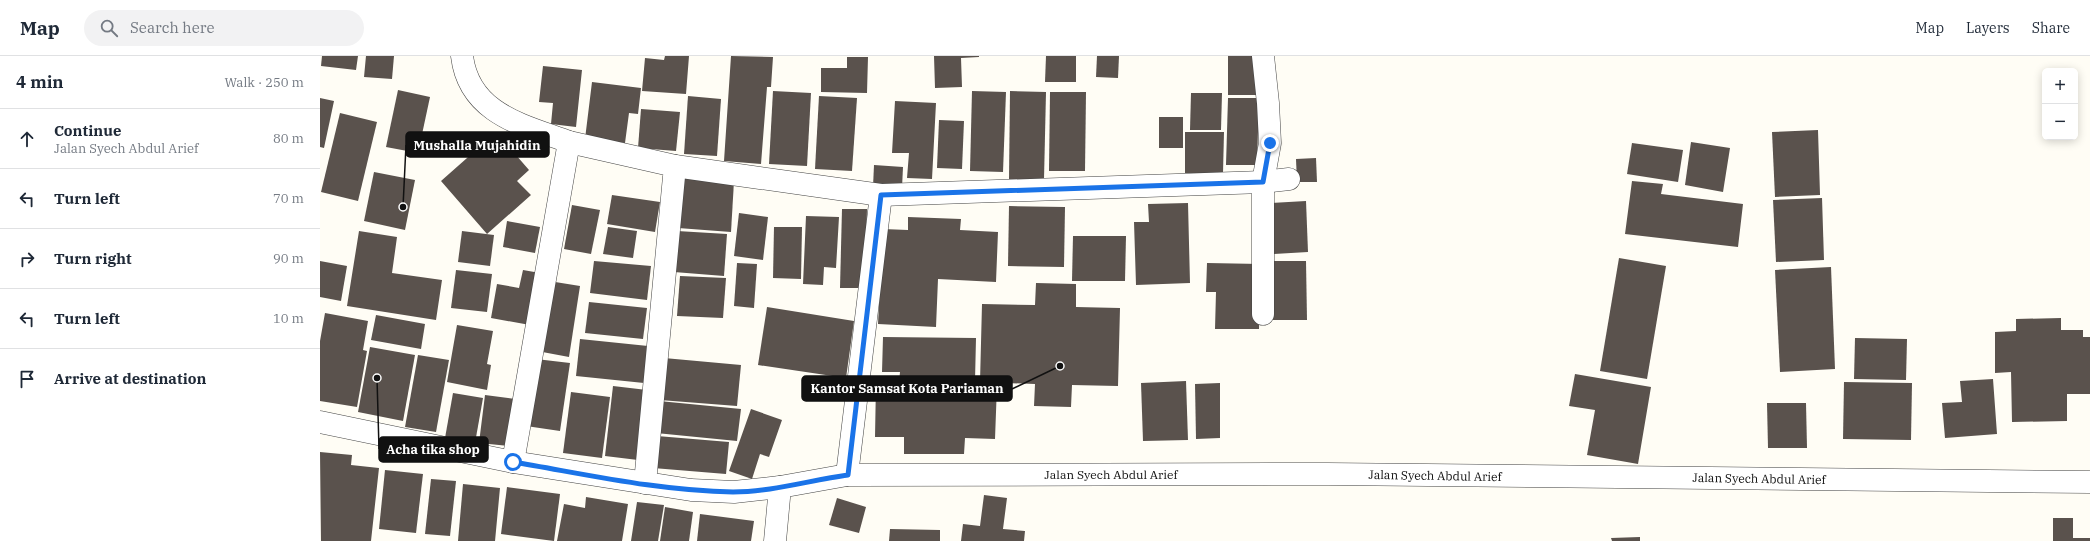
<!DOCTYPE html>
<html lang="en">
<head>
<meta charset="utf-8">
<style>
  body { margin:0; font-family:"IBM Plex Serif",serif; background:#f2f2f3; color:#1f2937 }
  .controls { position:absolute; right:12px; top:12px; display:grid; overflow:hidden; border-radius:6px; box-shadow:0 2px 10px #0003 }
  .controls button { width:36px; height:36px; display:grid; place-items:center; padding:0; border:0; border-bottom:1px solid #e0e1e3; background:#fff; color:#1f2937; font:20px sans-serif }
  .stop { position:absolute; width:12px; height:12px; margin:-9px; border:3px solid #1a73e8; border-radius:50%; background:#fff }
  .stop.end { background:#1a73e8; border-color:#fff; box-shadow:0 1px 4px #0008 }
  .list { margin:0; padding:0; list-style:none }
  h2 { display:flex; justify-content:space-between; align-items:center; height:52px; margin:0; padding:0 16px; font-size:17px }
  h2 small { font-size:13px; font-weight:400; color:#747a83 }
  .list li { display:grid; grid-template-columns:26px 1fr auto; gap:12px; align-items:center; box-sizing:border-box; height:60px; padding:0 16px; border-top:1px solid #e0e1e3 }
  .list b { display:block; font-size:15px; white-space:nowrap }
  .list p { margin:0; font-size:13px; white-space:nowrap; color:#747a83 }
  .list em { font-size:13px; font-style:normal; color:#747a83 }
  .icon { flex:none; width:22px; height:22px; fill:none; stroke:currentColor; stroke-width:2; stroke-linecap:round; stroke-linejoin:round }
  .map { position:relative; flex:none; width:1770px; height:485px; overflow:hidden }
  header { display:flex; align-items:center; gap:24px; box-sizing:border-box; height:56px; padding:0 20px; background:#fff; border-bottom:1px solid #e0e1e3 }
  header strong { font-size:19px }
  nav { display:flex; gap:22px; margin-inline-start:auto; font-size:14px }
  .search { width:280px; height:36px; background:#f2f2f3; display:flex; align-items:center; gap:10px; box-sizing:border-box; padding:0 14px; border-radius:22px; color:#747a83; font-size:15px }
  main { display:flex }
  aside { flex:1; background:#fff }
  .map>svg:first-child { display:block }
</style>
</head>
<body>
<header>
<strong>Map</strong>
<div class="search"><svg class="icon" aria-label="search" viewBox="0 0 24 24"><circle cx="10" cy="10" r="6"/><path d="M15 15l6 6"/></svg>Search here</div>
<nav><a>Map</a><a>Layers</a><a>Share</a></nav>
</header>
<main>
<aside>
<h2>4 min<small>Walk · 250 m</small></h2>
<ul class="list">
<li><svg class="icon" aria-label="ahead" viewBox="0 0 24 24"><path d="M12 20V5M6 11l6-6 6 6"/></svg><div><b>Continue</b><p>Jalan Syech Abdul Arief</p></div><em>80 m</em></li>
<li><svg class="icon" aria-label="left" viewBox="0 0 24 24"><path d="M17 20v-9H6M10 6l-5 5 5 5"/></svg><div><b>Turn left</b></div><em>70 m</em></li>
<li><svg class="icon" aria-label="right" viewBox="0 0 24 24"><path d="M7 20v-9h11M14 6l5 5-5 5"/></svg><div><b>Turn right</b></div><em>90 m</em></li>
<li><svg class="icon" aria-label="left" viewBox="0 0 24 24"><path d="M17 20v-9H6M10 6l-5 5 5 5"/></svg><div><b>Turn left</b></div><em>10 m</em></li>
<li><svg class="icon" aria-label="arrive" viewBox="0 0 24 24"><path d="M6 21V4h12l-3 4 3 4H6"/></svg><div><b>Arrive at destination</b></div></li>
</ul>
</aside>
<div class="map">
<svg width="1770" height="485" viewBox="0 0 1770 485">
  <rect width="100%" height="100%" fill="#fffdf5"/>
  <g fill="#5a524d">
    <polygon points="2,0 38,0 36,14 1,10"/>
    <polygon points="46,0 74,0 72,23 44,21"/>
    <polygon points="345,0 369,0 366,38 322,35 325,2 344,4"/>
    <polygon points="411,0 453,1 451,31 447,31 441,108 404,105"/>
    <polygon points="614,0 659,0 659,1 641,2 642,31 615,32"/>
    <polygon points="726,0 756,0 756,26 725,26"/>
    <polygon points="777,0 799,0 798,22 776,21"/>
    <polygon points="908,0 934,0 940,39 908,39"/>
    <polygon points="527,1 548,1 547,37 501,36 501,12 527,12"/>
    <polygon points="223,10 262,14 256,71 231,68 233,47 219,46"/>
    <polygon points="272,26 321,32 318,58 309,57 305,87 265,83"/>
    <polygon points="78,34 110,41 98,97 66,91"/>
    <polygon points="453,35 491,37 487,110 449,108"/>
    <polygon points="652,35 686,36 683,116 650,115"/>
    <polygon points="690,35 726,36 724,123 689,123"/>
    <polygon points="730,36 766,36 765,115 729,115"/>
    <polygon points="871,37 902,37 901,74 870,74"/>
    <polygon points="368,40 401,43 397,100 364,98"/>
    <polygon points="499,40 537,42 532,115 495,113"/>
    <polygon points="0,42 14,45 4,92 0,91"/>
    <polygon points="908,42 939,42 937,109 906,109"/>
    <polygon points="575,45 616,47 612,123 587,122 589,97 572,97"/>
    <polygon points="321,53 360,56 356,95 318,92"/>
    <polygon points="20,57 57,66 38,145 1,136"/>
    <rect x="839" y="61" width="24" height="31"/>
    <polygon points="619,64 644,65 642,113 617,112"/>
    <polygon points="1498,74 1500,139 1455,141 1452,76"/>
    <polygon points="865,76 904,76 903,117 865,117"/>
    <polygon points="1371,86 1410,92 1403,136 1365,129"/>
    <polygon points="164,87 177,101 189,91 209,114 197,125 211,139 167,178 121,125"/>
    <polygon points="1312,87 1363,94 1358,126 1307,118"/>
    <polygon points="996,102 997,126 977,126 976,103"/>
    <polygon points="554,109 583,111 582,132 553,131"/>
    <polygon points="54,116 95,124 85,174 44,165"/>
    <polygon points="361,121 414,125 411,176 358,172"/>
    <polygon points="1312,125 1343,128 1341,138 1423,148 1418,191 1305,178"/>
    <polygon points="292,139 340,146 335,176 287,168"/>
    <polygon points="1502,142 1504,204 1456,206 1453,144"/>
    <polygon points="986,145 988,196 954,198 951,147"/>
    <polygon points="868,147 870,227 816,229 814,166 829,166 828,148"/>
    <polygon points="252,149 280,154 271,198 244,193"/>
    <polygon points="689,150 745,151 744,211 688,210"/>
    <polygon points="522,153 547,153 545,232 520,232"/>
    <polygon points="419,157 448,161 443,204 414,200"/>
    <polygon points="486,160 519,161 516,212 504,211 503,229 483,228"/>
    <polygon points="588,161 641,163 640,174 678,176 676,226 618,223 616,271 558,268 563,173 588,174"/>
    <polygon points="187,165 220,171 215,197 183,191"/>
    <polygon points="288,171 317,175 313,202 283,198"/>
    <polygon points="454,171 482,171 481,223 453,222"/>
    <polygon points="39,175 77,181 72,217 122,224 116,264 27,250"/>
    <polygon points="142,175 174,179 170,210 138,206"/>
    <polygon points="357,175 407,178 404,220 354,216"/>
    <polygon points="753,180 806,180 805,225 752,225"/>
    <polygon points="1299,202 1346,210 1327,323 1280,315"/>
    <polygon points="0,205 27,210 21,245 0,241"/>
    <polygon points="274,205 331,210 327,244 270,237"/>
    <polygon points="949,205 986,205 987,264 949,264"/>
    <polygon points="417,207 437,208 434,252 414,250"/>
    <polygon points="887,207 941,208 939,273 895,273 896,236 886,236"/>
    <polygon points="1511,211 1515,313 1460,316 1455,214"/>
    <polygon points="136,214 172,218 167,256 131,252"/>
    <polygon points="203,214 220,217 210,269 171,262 177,228 199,232"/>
    <polygon points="360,220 406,222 403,262 357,260"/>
    <polygon points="229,225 260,230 249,301 217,295"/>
    <polygon points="716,227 756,228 756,251 800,252 798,330 752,329 751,351 714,350 715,328 660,326 662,248 715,249"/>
    <polygon points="269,246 327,252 323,283 265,277"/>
    <polygon points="447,251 534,265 526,322 438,309"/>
    <polygon points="5,257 48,265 43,294 47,295 37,351 0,345 0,285"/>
    <polygon points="56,259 105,268 101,293 51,284"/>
    <polygon points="1741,262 1741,274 1763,274 1763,281 1770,281 1770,338 1747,338 1747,365 1692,366 1691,316 1675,317 1675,276 1696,275 1696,263"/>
    <polygon points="137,269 173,275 167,308 171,309 167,334 127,326"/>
    <polygon points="563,281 656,282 655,325 641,324 641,328 677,329 675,383 645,382 644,398 584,398 584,381 555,381 556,327 579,327 580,316 562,316"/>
    <polygon points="1535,282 1587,283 1586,324 1534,323"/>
    <polygon points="260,283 328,290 324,327 256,320"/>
    <polygon points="50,291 95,299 83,365 38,356"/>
    <polygon points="98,299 129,304 116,376 85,371"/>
    <polygon points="344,302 421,309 417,350 340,344"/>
    <polygon points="216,303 250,307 240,375 206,370"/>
    <polygon points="1255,318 1331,331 1318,408 1267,399 1275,354 1249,350"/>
    <polygon points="1673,323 1677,378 1625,382 1622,347 1642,346 1640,325"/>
    <polygon points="866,325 868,384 823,385 821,327"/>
    <polygon points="1524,326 1592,327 1591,384 1523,383"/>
    <polygon points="900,327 900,382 876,383 875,328"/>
    <polygon points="293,330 327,334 318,404 285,400"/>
    <polygon points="251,336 290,341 282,402 243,397"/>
    <polygon points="133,337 163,342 155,387 125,382"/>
    <polygon points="165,339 195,343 189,390 159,387"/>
    <polygon points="339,345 421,353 417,385 336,377"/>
    <polygon points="1447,347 1486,347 1487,392 1448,392"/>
    <polygon points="431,353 462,364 449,401 440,398 432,423 409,415"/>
    <polygon points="337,380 409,386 406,418 333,412"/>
    <polygon points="0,396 32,399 31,409 59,412 51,485 1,485"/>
    <polygon points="65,414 103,418 96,477 59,473"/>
    <polygon points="111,423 136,425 130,480 105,478"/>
    <polygon points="143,428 180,432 175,485 138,485"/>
    <polygon points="187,431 240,438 234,485 181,478"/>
    <polygon points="664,439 687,442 683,473 705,475 704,485 641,485 643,468 660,470"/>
    <polygon points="266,441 308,448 302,485 237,485 244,448 265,452"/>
    <polygon points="517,442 546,451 539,477 509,469"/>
    <polygon points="317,446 344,449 338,485 311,485"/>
    <polygon points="345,451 373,456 369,485 340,485"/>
    <polygon points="380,458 434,465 431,485 377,485"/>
    <polygon points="1733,462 1753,462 1753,482 1770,482 1770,485 1733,485"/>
    <polygon points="570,473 620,474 620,485 569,485"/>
    <polygon points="1320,481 1320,485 1292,485 1291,482"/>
  </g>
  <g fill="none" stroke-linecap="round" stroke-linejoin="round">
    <g stroke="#444" stroke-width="23">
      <g id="minor">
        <path d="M142 0C149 58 203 69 249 86"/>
        <polyline points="943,0 948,47 950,87 943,126 943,258"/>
        <polyline points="355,110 561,139 527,419"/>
        <polyline points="561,139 943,126 969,123"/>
        <polyline points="0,366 193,406 371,434 414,436 460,431 527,419 1008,418 1770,426"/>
        <polyline points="193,406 249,86 355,110 325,427"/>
        <polyline points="455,485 460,431"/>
      </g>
    </g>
    <use href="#minor" stroke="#fff" stroke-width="22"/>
  </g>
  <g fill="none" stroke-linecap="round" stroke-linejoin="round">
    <path stroke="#1a73e8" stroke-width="5" d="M193 406C265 418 339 435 413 436 452 436 490 424 528 419L561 139 943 126 950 87"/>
  </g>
  <g text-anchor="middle" stroke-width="4" stroke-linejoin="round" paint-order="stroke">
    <g font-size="12" fill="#111" stroke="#fff">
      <text x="791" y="423">Jalan Syech Abdul Arief</text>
      <text transform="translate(1115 420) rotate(1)" y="4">Jalan Syech Abdul Arief</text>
      <text transform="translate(1439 423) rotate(1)" y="4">Jalan Syech Abdul Arief</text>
    </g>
  </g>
  <path fill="none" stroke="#111" stroke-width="1.5" d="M83 151L86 89M740 310L692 333M57 322L59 393"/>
  <g fill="#111" stroke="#fff" stroke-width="1.5">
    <circle cx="83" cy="151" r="4"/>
    <circle cx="740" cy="310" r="4"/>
    <circle cx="57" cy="322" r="4"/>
  </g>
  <g fill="#111" stroke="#111" stroke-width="1.5">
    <rect x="86" y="76" width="143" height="25" rx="4"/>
    <rect x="482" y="320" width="210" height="25" rx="4"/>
    <rect x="59" y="381" width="109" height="25" rx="4"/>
  </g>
  <g font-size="13" text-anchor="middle" font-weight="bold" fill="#fff">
    <text x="157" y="94">Mushalla Mujahidin</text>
    <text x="587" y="337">Kantor Samsat Kota Pariaman</text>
    <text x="113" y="398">Acha tika shop</text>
  </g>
</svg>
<div class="controls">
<button>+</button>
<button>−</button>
</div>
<div class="stop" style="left:193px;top:406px"></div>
<div class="stop end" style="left:950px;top:87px"></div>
</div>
</main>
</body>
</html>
